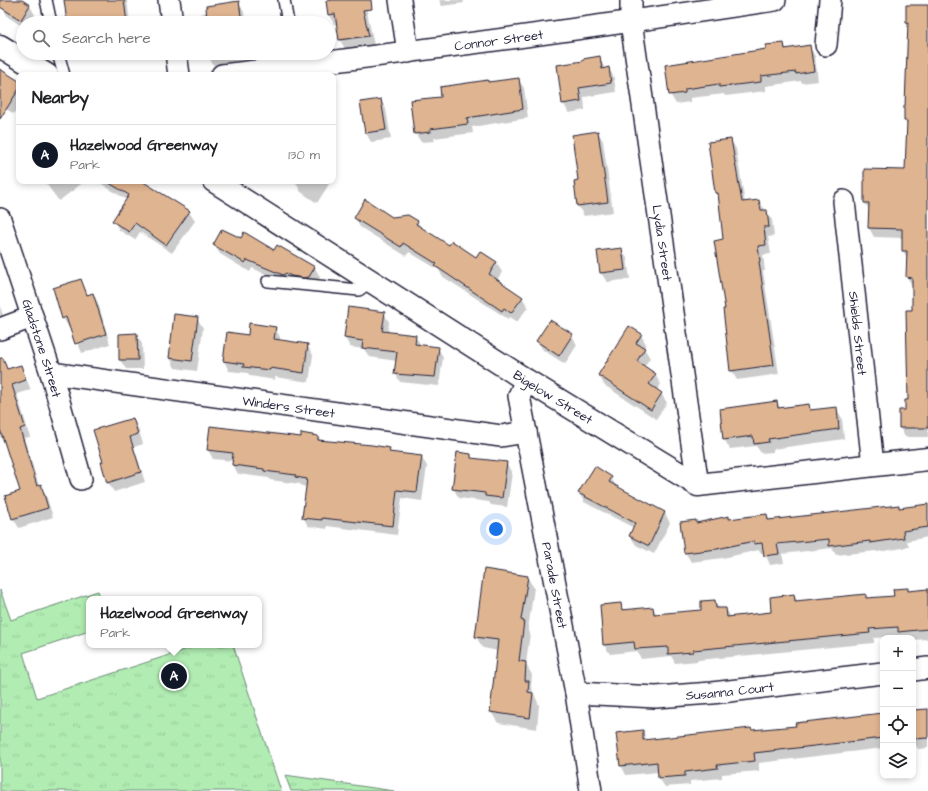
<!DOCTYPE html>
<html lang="en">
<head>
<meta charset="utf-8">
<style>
  body { margin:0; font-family:"Architects Daughter",sans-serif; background:#f6f6f6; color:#202124 }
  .controls { position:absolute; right:12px; bottom:12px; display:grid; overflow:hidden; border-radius:8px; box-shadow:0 2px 6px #0003 }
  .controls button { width:36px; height:36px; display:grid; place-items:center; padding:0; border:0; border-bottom:1px solid #e0e0e0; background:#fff; color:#202124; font:20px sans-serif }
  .you { position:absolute; left:496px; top:529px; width:14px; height:14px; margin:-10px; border:3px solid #fff; border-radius:50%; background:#1a73e8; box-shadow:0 0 0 6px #1a73e833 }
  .badge { display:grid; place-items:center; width:26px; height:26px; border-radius:50%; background:#111827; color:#fff; font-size:13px; font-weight:700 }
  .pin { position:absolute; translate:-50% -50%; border:2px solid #fff; box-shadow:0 1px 4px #0006 }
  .popup { position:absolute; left:86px; top:596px; width:176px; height:52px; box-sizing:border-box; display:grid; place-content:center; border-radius:8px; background:#fff; filter:drop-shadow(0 1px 3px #0005); font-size:13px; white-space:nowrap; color:#757577 }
  .popup b { font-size:15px; color:#202124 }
  .popup::after { content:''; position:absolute; left:50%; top:100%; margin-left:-8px; border:8px solid transparent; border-top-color:#fff }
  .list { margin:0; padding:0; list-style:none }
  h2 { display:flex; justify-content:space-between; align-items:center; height:52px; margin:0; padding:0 16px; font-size:17px }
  h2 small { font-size:13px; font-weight:400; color:#757577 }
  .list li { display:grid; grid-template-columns:26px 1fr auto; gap:12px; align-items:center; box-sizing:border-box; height:60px; padding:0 16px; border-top:1px solid #e0e0e0 }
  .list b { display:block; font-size:15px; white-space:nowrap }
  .list p { margin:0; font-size:13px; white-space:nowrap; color:#757577 }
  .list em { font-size:13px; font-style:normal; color:#757577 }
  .icon { flex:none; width:22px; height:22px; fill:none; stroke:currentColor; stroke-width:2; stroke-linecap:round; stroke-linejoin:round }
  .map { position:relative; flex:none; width:928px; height:791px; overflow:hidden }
  .search { position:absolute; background:#fff; box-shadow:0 2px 6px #0003; left:16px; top:16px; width:320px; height:44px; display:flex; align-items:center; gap:10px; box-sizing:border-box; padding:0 14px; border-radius:22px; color:#757577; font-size:15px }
  .panel { position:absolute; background:#fff; box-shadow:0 2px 6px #0003; left:16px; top:72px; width:320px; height:112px; border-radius:8px }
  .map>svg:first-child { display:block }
</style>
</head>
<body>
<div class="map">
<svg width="928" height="791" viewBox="0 0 928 791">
  <defs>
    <pattern id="park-tufts" width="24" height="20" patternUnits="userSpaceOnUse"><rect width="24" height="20" fill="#b1edb2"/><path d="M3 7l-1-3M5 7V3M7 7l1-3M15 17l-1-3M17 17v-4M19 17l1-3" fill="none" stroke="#98cb9a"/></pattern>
  </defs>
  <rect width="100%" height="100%" fill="#fff"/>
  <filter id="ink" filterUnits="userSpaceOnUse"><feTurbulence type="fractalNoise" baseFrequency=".025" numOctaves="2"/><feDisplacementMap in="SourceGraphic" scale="8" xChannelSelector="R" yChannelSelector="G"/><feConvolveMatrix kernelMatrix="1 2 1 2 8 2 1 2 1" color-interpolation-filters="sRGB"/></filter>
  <g filter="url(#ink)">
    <g fill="url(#park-tufts)" stroke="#6a8876">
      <polygon points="0,590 11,620 98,591 101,599 89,599 89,631 23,653 37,698 200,645 233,645 281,791 0,791"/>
      <polygon points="285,775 394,791 291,791"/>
    </g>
    <g fill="#0003" fill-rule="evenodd">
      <polygon points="8,0 21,0 30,6 35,15 30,23 23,23 23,27 8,17 3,8"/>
      <polygon points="63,0 127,0 130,23 68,23 65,3"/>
      <polygon points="333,0 362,0 366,7 374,45 345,49 340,40 337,24 334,24 329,15 327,2"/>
      <polygon points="439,0 463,0 464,3 442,6"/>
      <polygon points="238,2 244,12 245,23 202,23 201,14"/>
      <polygon points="928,6 928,437 905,437 900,428 909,401 913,287 907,277 908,259 903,251 903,238 874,237 869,228 870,211 865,203 906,171 907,125 905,120 909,24 907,21"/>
      <polygon points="784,44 787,50 809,46 815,56 818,81 802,83 801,81 766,86 766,91 725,96 724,94 690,98 690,102 676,104 670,94 767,50"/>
      <polygon points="110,53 135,53 135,54 113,57"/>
      <polygon points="207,53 249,53 250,59 213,65"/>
      <polygon points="599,57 605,69 609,68 614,78 616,92 584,97 585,110 569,113 563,103 585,62"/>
      <polygon points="0,70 19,82 19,107 14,114 0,105"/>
      <polygon points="518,79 524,88 528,118 472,127 473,133 434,138 435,141 421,142 415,133 442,98"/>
      <polygon points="381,100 386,109 391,139 371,142 366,133"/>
      <polygon points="598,132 603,141 613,212 584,216 578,206 575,182 579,181"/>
      <polygon points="731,140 736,149 745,203 759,201 772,220 774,236 768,237 771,254 763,255 765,271 763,271 779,374 737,380 731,370 726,310 725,240 719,200 716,193 709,143"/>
      <polygon points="44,181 85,181 59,201"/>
      <polygon points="97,181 140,181 189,212 195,221 172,253 140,232 135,240 119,230 114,221 127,200"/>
      <polygon points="297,181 331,181 317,203 301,192 296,183"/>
      <polygon points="355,218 392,218 417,221 421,228 449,246 476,258 496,262 502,272 497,280 522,297 528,307 517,322 509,317 508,319 442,276 439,270 409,252 406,256 360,227"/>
      <polygon points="214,245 274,251 278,246 315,268 320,277 315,286 288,284 252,268 250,272 220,254"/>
      <polygon points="621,249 627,258 630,279 607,282 601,273"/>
      <path d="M81 280 88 295 93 294 98 303 110 344 82 353 71 327 69 328 63 318ZM64 317H71L64 319Z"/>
      <polygon points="0,306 4,319 0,320"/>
      <polygon points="384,313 389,322 388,332 415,336 421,345 438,348 443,357 439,386 400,382 395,373 397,361 369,357 364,349 350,347 345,338"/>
      <polygon points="175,315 197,318 203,328 197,371 175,368 170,358"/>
      <polygon points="275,328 280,337 280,341 307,345 313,355 309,382 275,377 275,380 250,376 248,373 229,371 224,361 227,333 249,336"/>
      <polygon points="137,334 142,344 143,369 126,369 120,360"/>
      <polygon points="572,335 577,345 565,364 543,350 537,341"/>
      <polygon points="641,335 646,344 644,348 650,358 644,367 655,375 661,384 657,390 661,393 667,403 656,419 604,385 599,375"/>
      <polygon points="21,366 31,390 17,394 30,437 24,438 39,486 41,486 46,495 53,517 19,528 13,518 21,492 5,445 0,436 0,372"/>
      <polygon points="777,402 780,408 808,405 812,411 836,408 842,418 844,439 773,449 773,452 761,453 756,446 730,449 724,439"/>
      <polygon points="133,419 138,428 143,444 134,447 145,482 114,492 108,483 104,462"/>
      <polygon points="318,436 321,441 389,449 391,453 421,457 427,466 422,501 402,498 397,535 327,526 327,529 308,526 303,517 307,487 302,486 300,484 270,480 269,478 238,474 233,465 233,461 213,459 208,450"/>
      <polygon points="470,455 473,459 506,463 512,473 507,507 491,505 489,502 459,498 453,488"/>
      <polygon points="611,478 617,487 665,513 670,523 654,554 636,545 630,536 634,528 584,502 579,493"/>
      <polygon points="928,505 928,537 907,541 909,547 877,552 876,551 836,555 832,548 782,554 784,563 770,565 765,553 761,553 759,550 723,558 691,562 685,552 695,521 697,524 728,517 730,520 766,515 770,521 898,506 899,509"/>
      <polygon points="527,577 534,588 528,629 530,633 526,664 532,675 531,687 539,705 537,729 498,723 491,712 498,651 483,648 476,637"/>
      <polygon points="928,590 928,639 913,640 913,638 903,638 902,636 874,638 874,643 698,660 698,661 675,663 671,656 641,659 637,651 610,654 604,645 620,604 624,611 653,608 657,615 702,611 715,601 719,609 726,609 731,617 772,613 794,595 798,602 865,595 868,599 895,597 908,592"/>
      <polygon points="928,709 928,748 918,749 915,744 913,745 913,711"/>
      <polygon points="883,714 883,748 759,763 759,771 722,774 722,778 690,781 690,785 665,787 659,778 659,772 626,775 621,765 642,731 647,740 797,727"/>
    </g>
    <g fill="#dfb490" stroke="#22223b">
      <polygon points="0,0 22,0 30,5 21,20 0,7"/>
      <polygon points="64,0 124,0 127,23 67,23"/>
      <polygon points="333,0 371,0 372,9 363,10 369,36 339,40 335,14 328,15 326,1"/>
      <polygon points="239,1 242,23 207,23 206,6"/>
      <polygon points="906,5 928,5 928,428 899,428 899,410 905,410 905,400 908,400 906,310 912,310 912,278 906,277 907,251 902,251 902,229 868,228 869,203 864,203 864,169 905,170 907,121 904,121 904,106 905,106 908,22 906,22"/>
      <polygon points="784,43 785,49 810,45 814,71 796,74 796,72 761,76 761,82 719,87 719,84 685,89 685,93 669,95 665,65 766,49 766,45"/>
      <polygon points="600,56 602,69 609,67 611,83 579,88 581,101 562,104 557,65 583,61 583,59"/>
      <polygon points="0,69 19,81 19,89 0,119"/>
      <polygon points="519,78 523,109 467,118 468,124 430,129 430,132 414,134 410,100 441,97 440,87 488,80 488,82"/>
      <polygon points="381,99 386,130 365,133 360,102"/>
      <polygon points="598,131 608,202 577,206 574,181 578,180 572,135"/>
      <polygon points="731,139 742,202 759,200 761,210 767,210 769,227 764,227 766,245 758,246 760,261 759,262 774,365 730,371 723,309 725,309 714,241 723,239 718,193 715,193 708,142"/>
      <polygon points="106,181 142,181 190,211 166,245 135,223 129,232 112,221 129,195"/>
      <polygon points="365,199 392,217 408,215 418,221 416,224 449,245 452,241 476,257 480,251 497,262 489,274 523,297 511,313 504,308 502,311 435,266 437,264 403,243 401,247 354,218"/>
      <polygon points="222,229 241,238 244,232 274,250 277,245 315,267 309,277 304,278 291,276 286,273 283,275 247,260 245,263 213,245"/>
      <polygon points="622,248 625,270 600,273 597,251"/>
      <polygon points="81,279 87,295 93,293 106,334 75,344 66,317 62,319 53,288"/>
      <polygon points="348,307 385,312 382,331 416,335 415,344 439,347 435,377 394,374 397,352 362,348 363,341 344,338"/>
      <polygon points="174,314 198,317 192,361 169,358"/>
      <polygon points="550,320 573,334 559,356 536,341"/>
      <polygon points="249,323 276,327 274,339 308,344 304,373 270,368 270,370 243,367 244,364 223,361 227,332 248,335"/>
      <polygon points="629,326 642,334 636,343 645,348 637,361 656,374 649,384 662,393 651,410 598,375"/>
      <polygon points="137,333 138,360 119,360 119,334"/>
      <polygon points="0,358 3,358 7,369 21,365 26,380 12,385 25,427 20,429 37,486 41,484 48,508 12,519 5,496 20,491 0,429"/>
      <polygon points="777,401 778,408 809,404 810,410 837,407 839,429 768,439 769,442 754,444 753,436 723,440 720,409"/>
      <polygon points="133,418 138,434 130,437 141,472 107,483 101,462 103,462 93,430"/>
      <polygon points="210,426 301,437 301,433 318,436 318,440 372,445 390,448 389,452 422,456 417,492 397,490 393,526 322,518 322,520 302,518 307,479 295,477 296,475 264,471 264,469 232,465 233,453 207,450"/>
      <polygon points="457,452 471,454 471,458 507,462 502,498 485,496 485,493 452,489"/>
      <polygon points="595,466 612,477 609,482 665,512 649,546 629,536 635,523 578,493"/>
      <polygon points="928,504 928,527 903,531 904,538 870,543 870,541 829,546 829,539 777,544 779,554 764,556 762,543 754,544 754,541 717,549 684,553 680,522 696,520 696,523 729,516 729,519 767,514 768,520 899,505 899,508"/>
      <polygon points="484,569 528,576 521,620 524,621 519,661 526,662 525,681 529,681 528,692 533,693 530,718 490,712 498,640 475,637"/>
      <polygon points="908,588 908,591 928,589 928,629 898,632 898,627 869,629 870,633 693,650 693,652 668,654 668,647 635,649 634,642 603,645 600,605 621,603 622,610 653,607 654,614 701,610 701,601 715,600 716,608 726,608 727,617 771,612 770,597 794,594 795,601 866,594 866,598 894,596 893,589"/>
      <polygon points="928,709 928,738 913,739 913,710"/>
      <polygon points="883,713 883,738 754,753 755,761 717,765 718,768 685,772 685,776 658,778 657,762 620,766 616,733 643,730 643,740 751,728 752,730 796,726 795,723"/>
    </g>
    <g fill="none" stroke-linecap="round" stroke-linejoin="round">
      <g stroke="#22223b" stroke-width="14">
        <g id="lane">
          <polyline points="46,0 51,23"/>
          <polyline points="284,0 288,23"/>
          <polyline points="58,53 64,75"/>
          <polyline points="268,281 359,290 371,281"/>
        </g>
      </g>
      <g stroke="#22223b" stroke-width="24">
        <g id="street">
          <polyline points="169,0 172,23"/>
          <polyline points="400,0 408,52"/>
          <path id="s1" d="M631 0V22L698 485"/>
          <polyline points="826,45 830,0"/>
          <polyline points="176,53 179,75"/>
          <path id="s2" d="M222 75C406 53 591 28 775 0"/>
          <path id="s3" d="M844 201 873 465"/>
          <path id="s4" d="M0 219 51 373 81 479"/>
          <polyline points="0,329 32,317"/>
          <path id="s5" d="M51 373 501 436 526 432"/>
          <path id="s6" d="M526 380 519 396 576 693 591 791"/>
          <polyline points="913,670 928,668"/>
          <path id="s7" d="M576 693 656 697 712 693 883 673"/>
        </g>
      </g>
      <g stroke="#22223b" stroke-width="25">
        <g id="secondary">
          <polyline points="0,46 47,75"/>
          <path id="s8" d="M214 181 526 380 698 485 928 459"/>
        </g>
      </g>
      <use href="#lane" stroke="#fff" stroke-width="11"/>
      <use href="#street" stroke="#fff" stroke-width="21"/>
      <use href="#secondary" stroke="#fff" stroke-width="22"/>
    </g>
  </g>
  <g text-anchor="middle" stroke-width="3" stroke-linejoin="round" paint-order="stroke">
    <g font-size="13" fill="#22223b" stroke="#fff">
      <text dy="5" stroke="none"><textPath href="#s2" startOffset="279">Connor Street</textPath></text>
      <text dy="5" stroke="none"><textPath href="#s1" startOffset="245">Lydia Street</textPath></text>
      <text dy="5" stroke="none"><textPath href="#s3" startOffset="133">Shields Street</textPath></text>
      <text dy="5" stroke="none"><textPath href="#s4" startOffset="136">Gladstone Street</textPath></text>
      <text dy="5" stroke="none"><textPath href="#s8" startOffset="402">Bigelow Street</textPath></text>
      <text dy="5" stroke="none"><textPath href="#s5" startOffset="240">Winders Street</textPath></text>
      <text dy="5" stroke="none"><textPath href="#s6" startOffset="210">Parade Street</textPath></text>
      <text dy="5" stroke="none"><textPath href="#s7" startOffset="154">Susanna Court</textPath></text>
    </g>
  </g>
</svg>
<div class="controls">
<button>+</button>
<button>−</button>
<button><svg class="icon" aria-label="locate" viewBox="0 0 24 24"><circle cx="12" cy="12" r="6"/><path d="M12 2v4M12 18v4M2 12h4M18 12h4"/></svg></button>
<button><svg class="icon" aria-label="layers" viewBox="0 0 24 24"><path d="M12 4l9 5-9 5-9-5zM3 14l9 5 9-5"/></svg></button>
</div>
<div class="you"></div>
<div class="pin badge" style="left:174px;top:676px">A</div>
<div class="popup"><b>Hazelwood Greenway</b>Park</div>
<div class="search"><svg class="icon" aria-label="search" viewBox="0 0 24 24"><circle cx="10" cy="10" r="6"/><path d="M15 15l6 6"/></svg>Search here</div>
<section class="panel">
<h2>Nearby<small></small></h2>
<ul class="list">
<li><span class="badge">A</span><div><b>Hazelwood Greenway</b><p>Park</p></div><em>130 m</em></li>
</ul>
</section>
</div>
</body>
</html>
